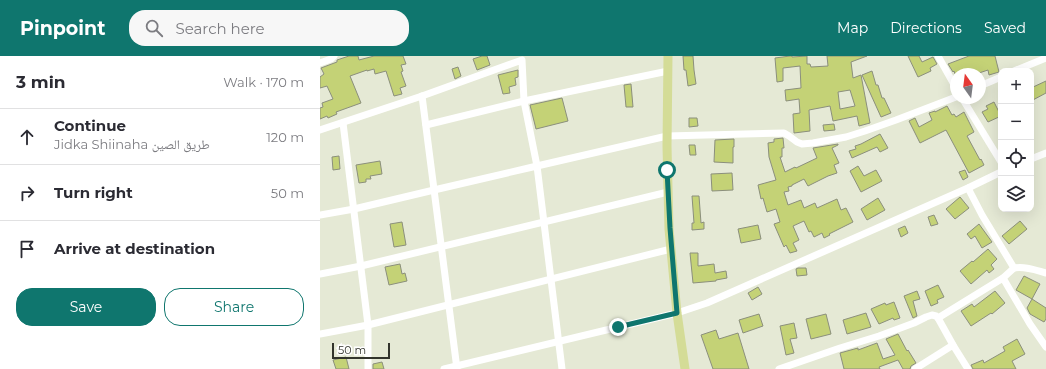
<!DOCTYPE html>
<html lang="en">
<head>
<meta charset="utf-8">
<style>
  body { margin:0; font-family:Montserrat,"Noto Naskh Arabic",sans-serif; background:#f7f7f7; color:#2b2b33 }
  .controls { position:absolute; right:12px; top:12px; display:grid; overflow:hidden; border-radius:8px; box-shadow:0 4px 16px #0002 }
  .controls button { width:36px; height:36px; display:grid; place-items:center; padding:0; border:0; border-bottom:1px solid #e1e1e2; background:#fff; color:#2b2b33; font:20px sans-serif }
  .compass { position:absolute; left:630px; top:12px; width:36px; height:36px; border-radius:50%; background:#fff; box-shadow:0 4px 16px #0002; rotate:346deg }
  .scale { position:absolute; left:12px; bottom:10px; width:58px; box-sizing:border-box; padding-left:4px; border:2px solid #32342c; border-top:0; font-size:11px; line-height:14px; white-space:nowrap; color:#32342c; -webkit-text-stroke:3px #fff; paint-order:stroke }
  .stop { position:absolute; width:12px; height:12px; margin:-9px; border:3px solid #0f766e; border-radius:50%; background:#fff }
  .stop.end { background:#0f766e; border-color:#fff; box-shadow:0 1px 4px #0008 }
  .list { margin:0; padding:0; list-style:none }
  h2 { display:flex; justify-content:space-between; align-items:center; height:52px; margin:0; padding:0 16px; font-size:17px }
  h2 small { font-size:13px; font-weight:400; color:#7c7c81 }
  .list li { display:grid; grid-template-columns:26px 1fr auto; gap:12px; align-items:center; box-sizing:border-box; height:56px; padding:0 16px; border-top:1px solid #e1e1e2 }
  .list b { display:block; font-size:15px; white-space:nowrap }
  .list p { margin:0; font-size:13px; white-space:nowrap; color:#7c7c81 }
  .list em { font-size:13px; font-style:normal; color:#7c7c81 }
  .actions { display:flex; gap:8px; padding:12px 16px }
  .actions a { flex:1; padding:9px 0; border:1px solid #0f766e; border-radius:16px; text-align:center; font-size:14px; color:#0f766e }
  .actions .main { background:#0f766e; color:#fff }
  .icon { flex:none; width:22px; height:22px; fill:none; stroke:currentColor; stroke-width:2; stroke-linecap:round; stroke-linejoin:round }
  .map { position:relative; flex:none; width:726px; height:313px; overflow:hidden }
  header { display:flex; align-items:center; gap:24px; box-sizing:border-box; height:56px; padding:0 20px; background:#0f766e; color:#fff }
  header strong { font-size:19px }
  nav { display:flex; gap:22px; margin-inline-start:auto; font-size:14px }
  .search { width:280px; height:36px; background:#f7f7f7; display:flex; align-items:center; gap:10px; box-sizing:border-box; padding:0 14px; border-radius:16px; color:#7c7c81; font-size:15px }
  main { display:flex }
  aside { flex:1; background:#fff }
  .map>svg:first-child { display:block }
</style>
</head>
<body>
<header>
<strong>Pinpoint</strong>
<div class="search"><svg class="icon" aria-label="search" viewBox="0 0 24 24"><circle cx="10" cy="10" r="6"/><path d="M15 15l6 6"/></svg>Search here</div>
<nav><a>Map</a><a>Directions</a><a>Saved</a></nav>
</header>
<main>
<aside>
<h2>3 min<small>Walk · 170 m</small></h2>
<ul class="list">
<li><svg class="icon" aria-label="ahead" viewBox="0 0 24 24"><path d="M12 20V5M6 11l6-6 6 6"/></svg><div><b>Continue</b><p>Jidka Shiinaha طريق الصين</p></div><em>120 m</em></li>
<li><svg class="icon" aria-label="right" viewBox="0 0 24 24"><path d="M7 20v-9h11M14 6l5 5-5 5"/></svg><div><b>Turn right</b></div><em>50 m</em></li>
<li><svg class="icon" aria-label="arrive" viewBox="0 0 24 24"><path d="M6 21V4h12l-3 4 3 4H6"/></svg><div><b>Arrive at destination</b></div></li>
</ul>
<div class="actions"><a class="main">Save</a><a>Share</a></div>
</aside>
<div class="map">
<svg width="726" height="313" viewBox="0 0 726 313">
  <rect width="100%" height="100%" fill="#e5e9d5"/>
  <g fill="#c4d276" stroke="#8b8f7c" fill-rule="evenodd">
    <polygon points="29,0 38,0 39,4 54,0 83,0 86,8 81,9 83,15 81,16 86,30 80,32 82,38 74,40 66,15 55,18 54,13 47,15 47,14 30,20 41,47 16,56 17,58 8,62 7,60 0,63 0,52 3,51 2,47 13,43 7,30 0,32 0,21 4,18 1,12 17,6 17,4"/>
    <polygon points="162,0 167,0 170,9 157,14 153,3"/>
    <polygon points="363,0 373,0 374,14 376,28 368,30 366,14 364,14"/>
    <path d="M470 0H472V1L487 0V8H490L491 11 508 10 507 0H547L531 6 533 22 541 19 550 67 539 70 537 60 513 65 510 50 489 54 490 75 474 77 473 58 480 57 479 43 466 45 465 34 481 32 480 10 463 12V25L457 26 455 2ZM530 34 535 50 520 53 518 36Z"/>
    <polygon points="588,0 599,0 602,6 613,1 617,8 610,12 611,15 598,21"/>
    <polygon points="649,0 675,0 679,16 669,19 668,14 656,18 635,18 634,15 633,16 628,8"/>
    <polygon points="138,11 141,20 135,23 132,13"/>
    <polygon points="198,14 198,21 195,22 196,29 189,31 190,37 183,38 178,19"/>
    <polygon points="552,15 556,29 558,29 562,42 564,42 571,57 561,61 542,19"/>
    <polygon points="726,25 726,37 711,45 711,32"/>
    <polygon points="311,28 313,51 306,51 304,29"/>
    <polygon points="242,42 248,65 216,73 210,49"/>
    <polygon points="674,46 681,60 668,66 662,56 668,53 666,50"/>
    <polygon points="627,50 632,59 634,58 636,61 644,56 654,76 647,80 660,104 661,103 664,109 649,117 626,74 600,87 589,65 595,62 599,71 612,64 609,57 615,55 615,56"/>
    <polygon points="369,62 377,62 378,70 369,71"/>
    <polygon points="514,68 515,74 504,75 503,69"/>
    <polygon points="560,78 568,92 560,96 557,91 532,102 529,95 536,93 535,90 541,88"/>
    <polygon points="463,82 464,92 462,92 462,101 460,101 465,116 475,111 476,112 497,102 493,92 518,88 518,89 512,92 519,107 514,109 517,117 508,120 488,130 484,123 472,129 472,130 468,131 469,135 464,136 468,149 481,144 484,152 495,147 497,152 517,143 521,154 526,152 533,166 509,178 510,179 504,182 502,177 494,181 491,175 489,176 484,165 473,170 479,184 473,187 477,195 470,197 466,189 464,191 454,168 460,166 456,153 447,156 443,142 441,143 438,129 456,124 449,101 448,87 454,86 454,83"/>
    <polygon points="414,83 414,91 413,91 413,107 394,106 395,84"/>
    <polygon points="369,89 375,89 376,99 370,99"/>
    <polygon points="19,100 20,113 13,114 12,101"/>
    <polygon points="60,105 62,118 50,120 51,123 46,123 46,126 39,127 36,109"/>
    <polygon points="538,110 544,120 556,114 562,125 541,136 530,115"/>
    <polygon points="645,114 648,121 643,124 639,116"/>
    <polygon points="412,117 413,134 392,135 391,118"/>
    <polygon points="372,140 379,140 381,167 384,166 384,173 372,174 372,167 374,167"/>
    <polygon points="640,141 649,152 635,163 626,153"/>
    <polygon points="558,142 565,154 547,164 541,153"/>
    <polygon points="614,159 618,168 611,170 608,161"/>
    <polygon points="700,165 707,173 689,188 682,180"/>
    <polygon points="82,166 86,189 74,191 70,168"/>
    <polygon points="659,168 672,186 662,192 655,180 651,183 647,178"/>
    <polygon points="438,169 441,183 421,187 418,173"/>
    <polygon points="585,170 588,177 581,181 578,173"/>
    <polygon points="668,193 677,203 671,209 674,213 669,217 667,214 651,228 640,215 652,205 653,206"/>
    <polygon points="370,197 378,197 378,210 394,208 395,217 406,215 407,222 396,224 396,225 373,227"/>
    <polygon points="80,208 82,218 85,217 87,225 69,229 65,211"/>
    <polygon points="478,212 486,212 487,219 477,220 476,213"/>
    <polygon points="704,220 720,228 712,243 696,234"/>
    <polygon points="618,229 624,241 617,244 618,247 611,250 605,235"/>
    <polygon points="438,231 442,238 432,244 428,237"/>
    <polygon points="597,235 600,243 593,245 597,260 593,262 584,240"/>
    <polygon points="675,235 685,247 672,258 671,257 651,270 641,255 652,248 654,251"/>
    <polygon points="712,243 726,252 726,263 724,266 710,258 707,252"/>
    <polygon points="574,246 580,262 574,264 573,262 559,268 551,253 565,247 566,249"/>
    <polygon points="546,257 551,271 527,278 523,264"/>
    <polygon points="439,258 443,270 423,277 419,264"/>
    <polygon points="506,258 511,278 491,283 486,263"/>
    <polygon points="474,267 477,282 470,283 474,297 466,299 460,270"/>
    <polygon points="396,274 399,283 418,277 429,313 393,313 381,279"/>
    <polygon points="578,278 587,295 588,294 596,307 591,310 590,313 583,313 578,304 559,311 560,313 524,313 520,297 538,292 538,294 557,287 563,303 575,299 566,283"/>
    <polygon points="697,283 705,298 692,305 696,313 653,313 651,309 663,304 664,307 685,295 683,291"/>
    <polygon points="26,301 29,313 16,313 13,304"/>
    <polygon points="62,306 64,313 53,313 53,308"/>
  </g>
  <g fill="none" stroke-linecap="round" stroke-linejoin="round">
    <g stroke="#fff" stroke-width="7">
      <polyline points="618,0 636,32"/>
      <polyline points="0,7 11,3 14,0"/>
      <polyline points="694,15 726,2"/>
      <polyline points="660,30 681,21"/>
      <polyline points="102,40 137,313"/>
      <polyline points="642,42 681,106"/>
      <polyline points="23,67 48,269 48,313"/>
      <polyline points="106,69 204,45 348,15"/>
      <polyline points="0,74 102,40 202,4 204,45 217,110 242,313"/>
      <polyline points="711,103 726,97"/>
      <path d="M648 132 662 159 694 212C705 210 715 214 726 217"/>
      <polyline points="0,159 34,153 114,134 217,110 347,80 464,77 469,80 477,86 482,88 493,87 526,81 545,75 576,64 636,41"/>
      <polyline points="0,218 41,210 348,136"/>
      <polyline points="683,222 710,268 726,291"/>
      <polyline points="618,262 633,289 648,313"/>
      <polyline points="0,278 48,269 351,193"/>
      <polyline points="124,313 357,257 387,247 648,132 681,116"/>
      <polyline points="459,313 520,292 559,280 594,267 606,261 612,259 616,260 618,262 683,222 694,212"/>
      <polyline points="595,313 633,289"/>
    </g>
    <polyline stroke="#d4dc97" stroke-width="9" points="348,0 347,90 349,173 357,257 365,313"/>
  </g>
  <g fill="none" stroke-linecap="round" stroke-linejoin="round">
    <polyline stroke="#0f766e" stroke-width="5" points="298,271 357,257 350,172 347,114"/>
  </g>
</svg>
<div class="controls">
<button>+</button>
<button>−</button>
<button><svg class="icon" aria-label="locate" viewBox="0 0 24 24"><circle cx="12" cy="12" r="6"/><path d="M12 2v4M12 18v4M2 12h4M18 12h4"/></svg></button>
<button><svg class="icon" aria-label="layers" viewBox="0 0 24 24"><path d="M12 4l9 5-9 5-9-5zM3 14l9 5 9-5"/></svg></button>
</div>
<svg class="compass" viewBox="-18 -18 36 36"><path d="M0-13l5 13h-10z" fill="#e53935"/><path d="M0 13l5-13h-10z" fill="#7c7c81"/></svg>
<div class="scale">50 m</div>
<div class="stop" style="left:347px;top:114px"></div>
<div class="stop end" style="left:298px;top:271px"></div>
</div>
</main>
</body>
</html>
